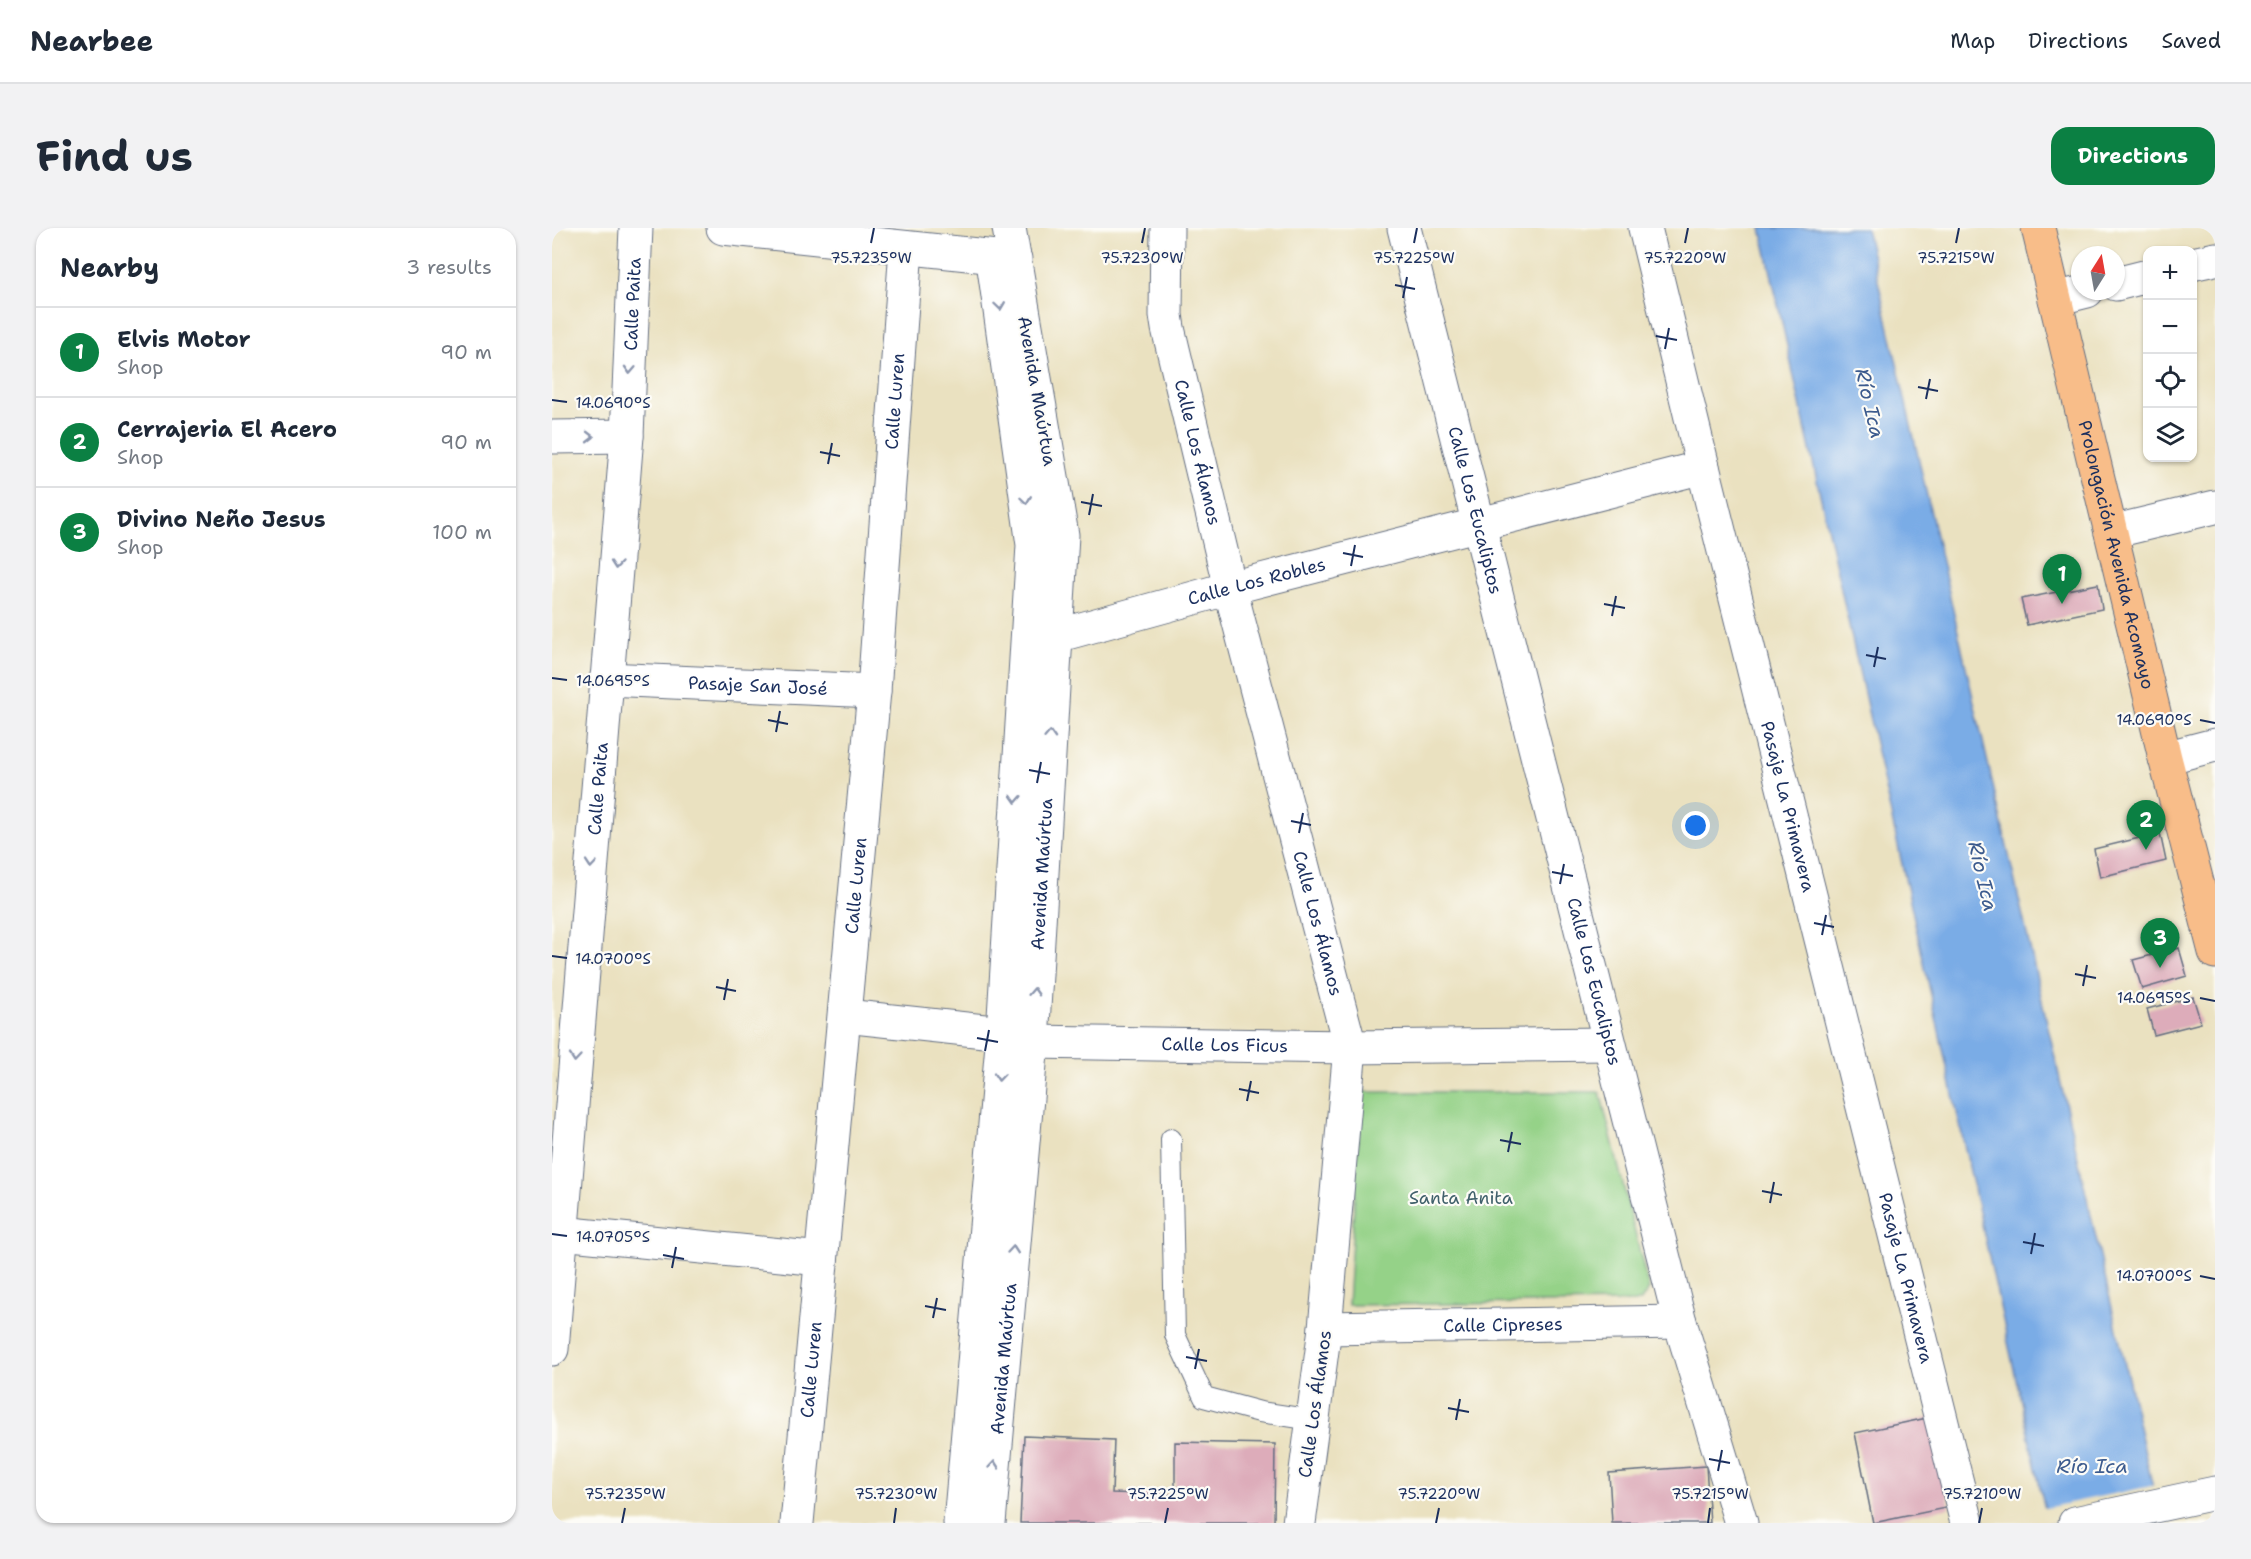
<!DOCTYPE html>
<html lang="en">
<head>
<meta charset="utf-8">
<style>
  body { margin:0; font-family:"Shantell Sans",sans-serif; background:#f2f2f3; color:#1f2937 }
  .controls { position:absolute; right:18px; top:18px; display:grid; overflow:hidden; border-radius:12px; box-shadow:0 2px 4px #0004 }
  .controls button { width:54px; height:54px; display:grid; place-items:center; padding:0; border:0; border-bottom:2px solid #e0e1e3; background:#fff; color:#1f2937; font:30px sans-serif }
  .compass { position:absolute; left:1519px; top:18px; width:54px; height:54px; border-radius:50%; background:#fff; box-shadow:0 2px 4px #0004; rotate:11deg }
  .you { position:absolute; left:1144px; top:598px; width:21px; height:21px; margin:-15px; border:4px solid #fff; border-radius:50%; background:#1a73e8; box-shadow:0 0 0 9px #1a73e833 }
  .badge { display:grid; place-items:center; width:39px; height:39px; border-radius:50%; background:#0b8043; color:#fff; font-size:20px; font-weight:700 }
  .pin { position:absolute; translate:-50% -50px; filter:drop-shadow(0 2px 3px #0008) }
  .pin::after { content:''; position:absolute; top:32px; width:21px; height:18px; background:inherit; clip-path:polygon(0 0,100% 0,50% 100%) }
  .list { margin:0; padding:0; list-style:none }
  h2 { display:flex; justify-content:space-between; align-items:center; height:78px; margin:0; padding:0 24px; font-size:26px }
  h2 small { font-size:20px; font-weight:400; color:#747a83 }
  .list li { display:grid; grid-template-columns:39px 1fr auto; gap:18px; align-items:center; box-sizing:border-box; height:90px; padding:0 24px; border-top:2px solid #e0e1e3 }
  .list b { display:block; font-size:22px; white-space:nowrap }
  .list p { margin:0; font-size:20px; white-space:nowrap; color:#747a83 }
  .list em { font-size:20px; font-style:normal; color:#747a83 }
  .icon { flex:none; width:33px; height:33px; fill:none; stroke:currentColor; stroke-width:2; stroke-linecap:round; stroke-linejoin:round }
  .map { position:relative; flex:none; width:1663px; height:1295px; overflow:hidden; border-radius:18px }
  header { display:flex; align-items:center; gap:36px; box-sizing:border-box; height:84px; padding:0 30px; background:#fff; border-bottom:2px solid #e0e1e3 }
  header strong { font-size:28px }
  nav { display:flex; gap:33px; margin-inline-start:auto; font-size:21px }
  .intro { display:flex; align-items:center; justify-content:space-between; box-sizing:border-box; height:144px; padding:0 36px }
  h1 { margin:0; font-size:42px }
  .button { padding:15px 27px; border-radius:18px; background:#0b8043; color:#fff; font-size:21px; font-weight:700 }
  main { display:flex; gap:36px; padding:0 36px }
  aside { flex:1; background:#fff; border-radius:18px; box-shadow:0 2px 4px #0004 }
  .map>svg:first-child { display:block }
</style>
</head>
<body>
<header>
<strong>Nearbee</strong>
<nav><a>Map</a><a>Directions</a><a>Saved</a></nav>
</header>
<div class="intro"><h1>Find us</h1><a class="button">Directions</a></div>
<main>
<aside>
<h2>Nearby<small>3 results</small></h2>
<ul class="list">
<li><span class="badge">1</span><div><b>Elvis Motor</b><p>Shop</p></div><em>90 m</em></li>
<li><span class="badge">2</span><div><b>Cerrajeria El Acero</b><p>Shop</p></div><em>90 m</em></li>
<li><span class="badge">3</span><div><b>Divino Neño Jesus</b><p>Shop</p></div><em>100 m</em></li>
</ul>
</aside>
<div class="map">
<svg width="1663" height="1295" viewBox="0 0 1663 1295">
  <rect width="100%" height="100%" fill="#fdfcf7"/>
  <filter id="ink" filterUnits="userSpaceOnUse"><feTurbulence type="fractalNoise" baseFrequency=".0167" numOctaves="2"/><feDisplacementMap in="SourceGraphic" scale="12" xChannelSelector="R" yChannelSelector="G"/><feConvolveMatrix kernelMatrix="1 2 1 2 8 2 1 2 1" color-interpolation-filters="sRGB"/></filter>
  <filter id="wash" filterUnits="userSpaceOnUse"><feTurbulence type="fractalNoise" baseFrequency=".008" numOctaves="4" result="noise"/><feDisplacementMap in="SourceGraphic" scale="24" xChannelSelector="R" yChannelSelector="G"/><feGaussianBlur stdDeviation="1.35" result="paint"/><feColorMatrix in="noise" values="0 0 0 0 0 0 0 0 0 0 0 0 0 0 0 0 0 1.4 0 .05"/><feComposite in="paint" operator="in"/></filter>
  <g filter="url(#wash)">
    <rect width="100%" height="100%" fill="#eae1c0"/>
    <polygon fill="#95d288" stroke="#588073" stroke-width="1.5" points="809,864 1048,864 1097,1061 1088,1074 796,1077"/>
    <polygon fill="#7aace6" stroke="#4a6ea2" stroke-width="1.5" points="1209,0 1314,0 1609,1295 1496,1295"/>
    <polygon fill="#eae1c0" points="1604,1257 1612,1295 1492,1295 1489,1281"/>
    <g id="blocks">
      <g fill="#ddacba">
        <polygon points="1546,356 1550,381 1475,397 1469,371"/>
        <polygon points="1608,605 1614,633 1548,649 1542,621"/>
        <polygon points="1627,720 1635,748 1590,761 1581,732"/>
        <polygon points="1641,769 1649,795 1602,807 1595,781"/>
        <polygon points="1380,1189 1398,1279 1321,1295 1303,1205"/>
        <polygon points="472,1208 562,1212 560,1265 623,1267 623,1214 723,1216 722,1295 468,1295"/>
        <polygon points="1154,1238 1158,1295 1060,1295 1057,1245"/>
      </g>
    </g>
  </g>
  <g filter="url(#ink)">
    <use href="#blocks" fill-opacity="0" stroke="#636d80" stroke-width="1.5"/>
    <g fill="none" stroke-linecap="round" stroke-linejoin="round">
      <g stroke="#636d80" stroke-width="22">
        <polyline id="service" points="619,911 623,1107 652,1169 708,1184 761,1192"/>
      </g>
      <g stroke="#636d80" stroke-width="35">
        <g id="minor">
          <polyline points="171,0 463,31"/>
          <path id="s1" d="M615 0 614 87 616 100 678 360 798 819 773 1100 747 1295"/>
          <path id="s2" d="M852 0 1128 1094 1189 1295"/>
          <path id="s3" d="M1093 0 1151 239 1415 1295"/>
          <polyline points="1640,36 1663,31"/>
          <polyline points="1564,56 1596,48"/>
          <polyline points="1503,71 1535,63"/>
          <polyline points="0,209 75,208"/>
          <polyline points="1559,304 1663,279"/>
          <path id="s4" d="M504 408 678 360 1151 239"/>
          <path id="s5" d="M54 451 322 463"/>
          <polyline points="1613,530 1663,517"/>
          <path id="s6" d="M293 788 451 805 480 814 798 819 1057 816"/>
          <polyline points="9,1005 269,1031"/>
          <path id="s7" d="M773 1100 1128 1094"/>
          <path id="s8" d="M0 1121 75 208 84 0"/>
          <path id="s9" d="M245 1295 322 463 354 20"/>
          <polyline points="408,1295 451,805 481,317 442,40"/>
          <path id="s10" d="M437 1295 480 814 510 307 457 0"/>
        </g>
      </g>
      <g stroke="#636d80" stroke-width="35">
        <polyline id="tertiary" points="1523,1295 1663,1265"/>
      </g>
      <g stroke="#636d80" stroke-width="35">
        <g id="primary">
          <path id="s11" d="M1486 0 1613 530 1663 724"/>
        </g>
      </g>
      <use href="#service" stroke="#fff" stroke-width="20"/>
      <use href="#minor" stroke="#fff" stroke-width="33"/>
      <use href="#tertiary" stroke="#fff" stroke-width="33"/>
      <use href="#primary" stroke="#f8bd89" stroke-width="33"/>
    </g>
    <defs><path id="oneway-chevron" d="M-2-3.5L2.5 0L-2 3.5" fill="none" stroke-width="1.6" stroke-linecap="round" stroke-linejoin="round" transform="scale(1.5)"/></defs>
    <g stroke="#8d97ae">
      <use href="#oneway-chevron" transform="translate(448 78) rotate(82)"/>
      <use href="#oneway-chevron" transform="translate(78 142) rotate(93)"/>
      <use href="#oneway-chevron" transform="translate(38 209)"/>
      <use href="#oneway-chevron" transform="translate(474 272) rotate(82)"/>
      <use href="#oneway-chevron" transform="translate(64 337) rotate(95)"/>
      <use href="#oneway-chevron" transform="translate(498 507) rotate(-87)"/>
      <use href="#oneway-chevron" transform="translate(464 571) rotate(93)"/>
      <use href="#oneway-chevron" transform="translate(39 636) rotate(95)"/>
      <use href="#oneway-chevron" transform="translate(482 764) rotate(-87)"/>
      <use href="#oneway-chevron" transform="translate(23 830) rotate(95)"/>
      <use href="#oneway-chevron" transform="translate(447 849) rotate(95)"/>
      <use href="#oneway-chevron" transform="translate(461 1022) rotate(-85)"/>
      <use href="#oneway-chevron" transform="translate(442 1237) rotate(-85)"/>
    </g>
  </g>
  <path fill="none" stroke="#1b2f5e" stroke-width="2" d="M319 15 322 0M590 15 593 0M862 15 865 0M1133 15 1136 0M1404 15 1407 0M843 57 863 61M851 70 855 49M1104 108 1125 112M1113 121 1117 100M1366 159 1386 163M1374 171 1378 151M0 172 15 174M268 224 288 228M276 236 280 215M529 274 550 278M537 287 541 266M791 325 811 329M799 338 803 317M1052 376 1073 380M1060 388 1064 368M1314 427 1334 431M1322 439 1326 419M0 450 15 452M216 492 236 496M1648 492 1663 495M224 504 228 483M477 542 498 546M485 555 489 534M739 593 759 597M747 605 751 585M1000 644 1021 648M1008 656 1012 636M1262 695 1282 699M1270 707 1274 687M0 728 15 730M1523 746 1544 750M1531 758 1535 737M164 759 184 763M1648 770 1663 773M172 772 176 751M425 810 446 814M433 823 437 802M687 861 707 865M695 873 699 853M948 912 969 916M956 924 960 904M1210 963 1230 967M1218 975 1222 954M0 1006 15 1008M1471 1014 1492 1018M1479 1026 1483 1005M111 1027 132 1031M120 1040 124 1019M1648 1048 1663 1051M373 1078 394 1082M381 1090 385 1070M634 1129 655 1133M643 1141 647 1121M896 1180 917 1184M904 1192 908 1171M1157 1231 1178 1235M1166 1243 1170 1222M70 1295 73 1280M342 1295 344 1280M613 1295 616 1280M884 1295 887 1280M1156 1295 1158 1280M1427 1295 1430 1280"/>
  <g text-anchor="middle" stroke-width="4.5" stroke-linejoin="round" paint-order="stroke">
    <g font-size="18" fill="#1b2f5e" stroke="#fdfcf7">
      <text dy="6" stroke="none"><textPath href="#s8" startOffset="1048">Calle Paita</textPath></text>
      <text transform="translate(485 163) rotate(80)" y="6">Avenida Maúrtua</text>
      <text dy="6" stroke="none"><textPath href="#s9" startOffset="1126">Calle Luren</textPath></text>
      <text dy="6" stroke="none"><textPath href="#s1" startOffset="228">Calle Los Álamos</textPath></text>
      <text dy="6" stroke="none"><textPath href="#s2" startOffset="291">Calle Los Eucaliptos</textPath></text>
      <text dy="6" stroke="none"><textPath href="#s11" startOffset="336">Prolongación Avenida Acomayo</textPath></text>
      <text dy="6" stroke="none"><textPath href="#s4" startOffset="208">Calle Los Robles</textPath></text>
      <text dy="6" stroke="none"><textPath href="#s5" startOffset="152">Pasaje San José</textPath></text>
      <text dy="6" stroke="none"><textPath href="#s8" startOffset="562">Calle Paita</textPath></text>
      <text dy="6" stroke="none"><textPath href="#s3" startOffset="596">Pasaje La Primavera</textPath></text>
      <text dy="6" stroke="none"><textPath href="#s10" startOffset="651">Avenida Maúrtua</textPath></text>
      <text dy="6" stroke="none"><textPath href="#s9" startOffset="640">Calle Luren</textPath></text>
      <text dy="6" stroke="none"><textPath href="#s1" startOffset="714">Calle Los Álamos</textPath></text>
      <text dy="6" stroke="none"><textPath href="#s2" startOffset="777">Calle Los Eucaliptos</textPath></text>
      <text dy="6" stroke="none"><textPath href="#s6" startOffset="382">Calle Los Ficus</textPath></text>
      <text dy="6" stroke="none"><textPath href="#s3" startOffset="1082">Pasaje La Primavera</textPath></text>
      <text dy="6" stroke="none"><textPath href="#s7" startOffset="178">Calle Cipreses</textPath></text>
      <text dy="6" stroke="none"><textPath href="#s10" startOffset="165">Avenida Maúrtua</textPath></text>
      <text dy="6" stroke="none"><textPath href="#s9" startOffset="154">Calle Luren</textPath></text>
      <text transform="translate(763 1176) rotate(-82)" y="6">Calle Los Álamos</text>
    </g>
    <g font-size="18" fill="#40606b" stroke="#fdfcf7">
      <text x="909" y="976">Santa Anita</text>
    </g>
    <g font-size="20" font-style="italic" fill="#3c5b8e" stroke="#fdfcf7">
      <text transform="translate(1318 175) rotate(77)" y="7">Río Ica</text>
      <text transform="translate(1431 648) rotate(77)" y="7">Río Ica</text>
      <text x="1540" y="1245">Río Ica</text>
    </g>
  </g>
  <g font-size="15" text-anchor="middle" fill="#1b2f5e" stroke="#fdfcf7" stroke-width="4.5" stroke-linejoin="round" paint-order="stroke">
    <text x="1133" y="35">75.7220°W</text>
    <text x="1404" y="35">75.7215°W</text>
    <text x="319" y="35">75.7235°W</text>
    <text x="590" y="35">75.7230°W</text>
    <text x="862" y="35">75.7225°W</text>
    <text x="61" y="180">14.0690°S</text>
    <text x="61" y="458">14.0695°S</text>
    <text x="1602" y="497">14.0690°S</text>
    <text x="61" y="736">14.0700°S</text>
    <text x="1602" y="775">14.0695°S</text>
    <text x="61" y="1014">14.0705°S</text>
    <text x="1602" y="1053">14.0700°S</text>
    <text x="73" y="1271">75.7235°W</text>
    <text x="344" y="1271">75.7230°W</text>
    <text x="616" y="1271">75.7225°W</text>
    <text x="887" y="1271">75.7220°W</text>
    <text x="1158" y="1271">75.7215°W</text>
    <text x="1430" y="1271">75.7210°W</text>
  </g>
</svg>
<div class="controls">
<button>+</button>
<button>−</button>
<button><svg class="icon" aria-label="locate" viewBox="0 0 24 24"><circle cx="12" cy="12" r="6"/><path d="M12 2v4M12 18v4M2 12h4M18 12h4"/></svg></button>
<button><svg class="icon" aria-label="layers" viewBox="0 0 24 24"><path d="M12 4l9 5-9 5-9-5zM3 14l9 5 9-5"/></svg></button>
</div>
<svg class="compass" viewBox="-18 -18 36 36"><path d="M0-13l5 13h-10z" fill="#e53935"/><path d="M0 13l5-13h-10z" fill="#747a83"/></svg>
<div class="you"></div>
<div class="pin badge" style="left:1510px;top:376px">1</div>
<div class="pin badge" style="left:1594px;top:622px">2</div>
<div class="pin badge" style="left:1608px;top:740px">3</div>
</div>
</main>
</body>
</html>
